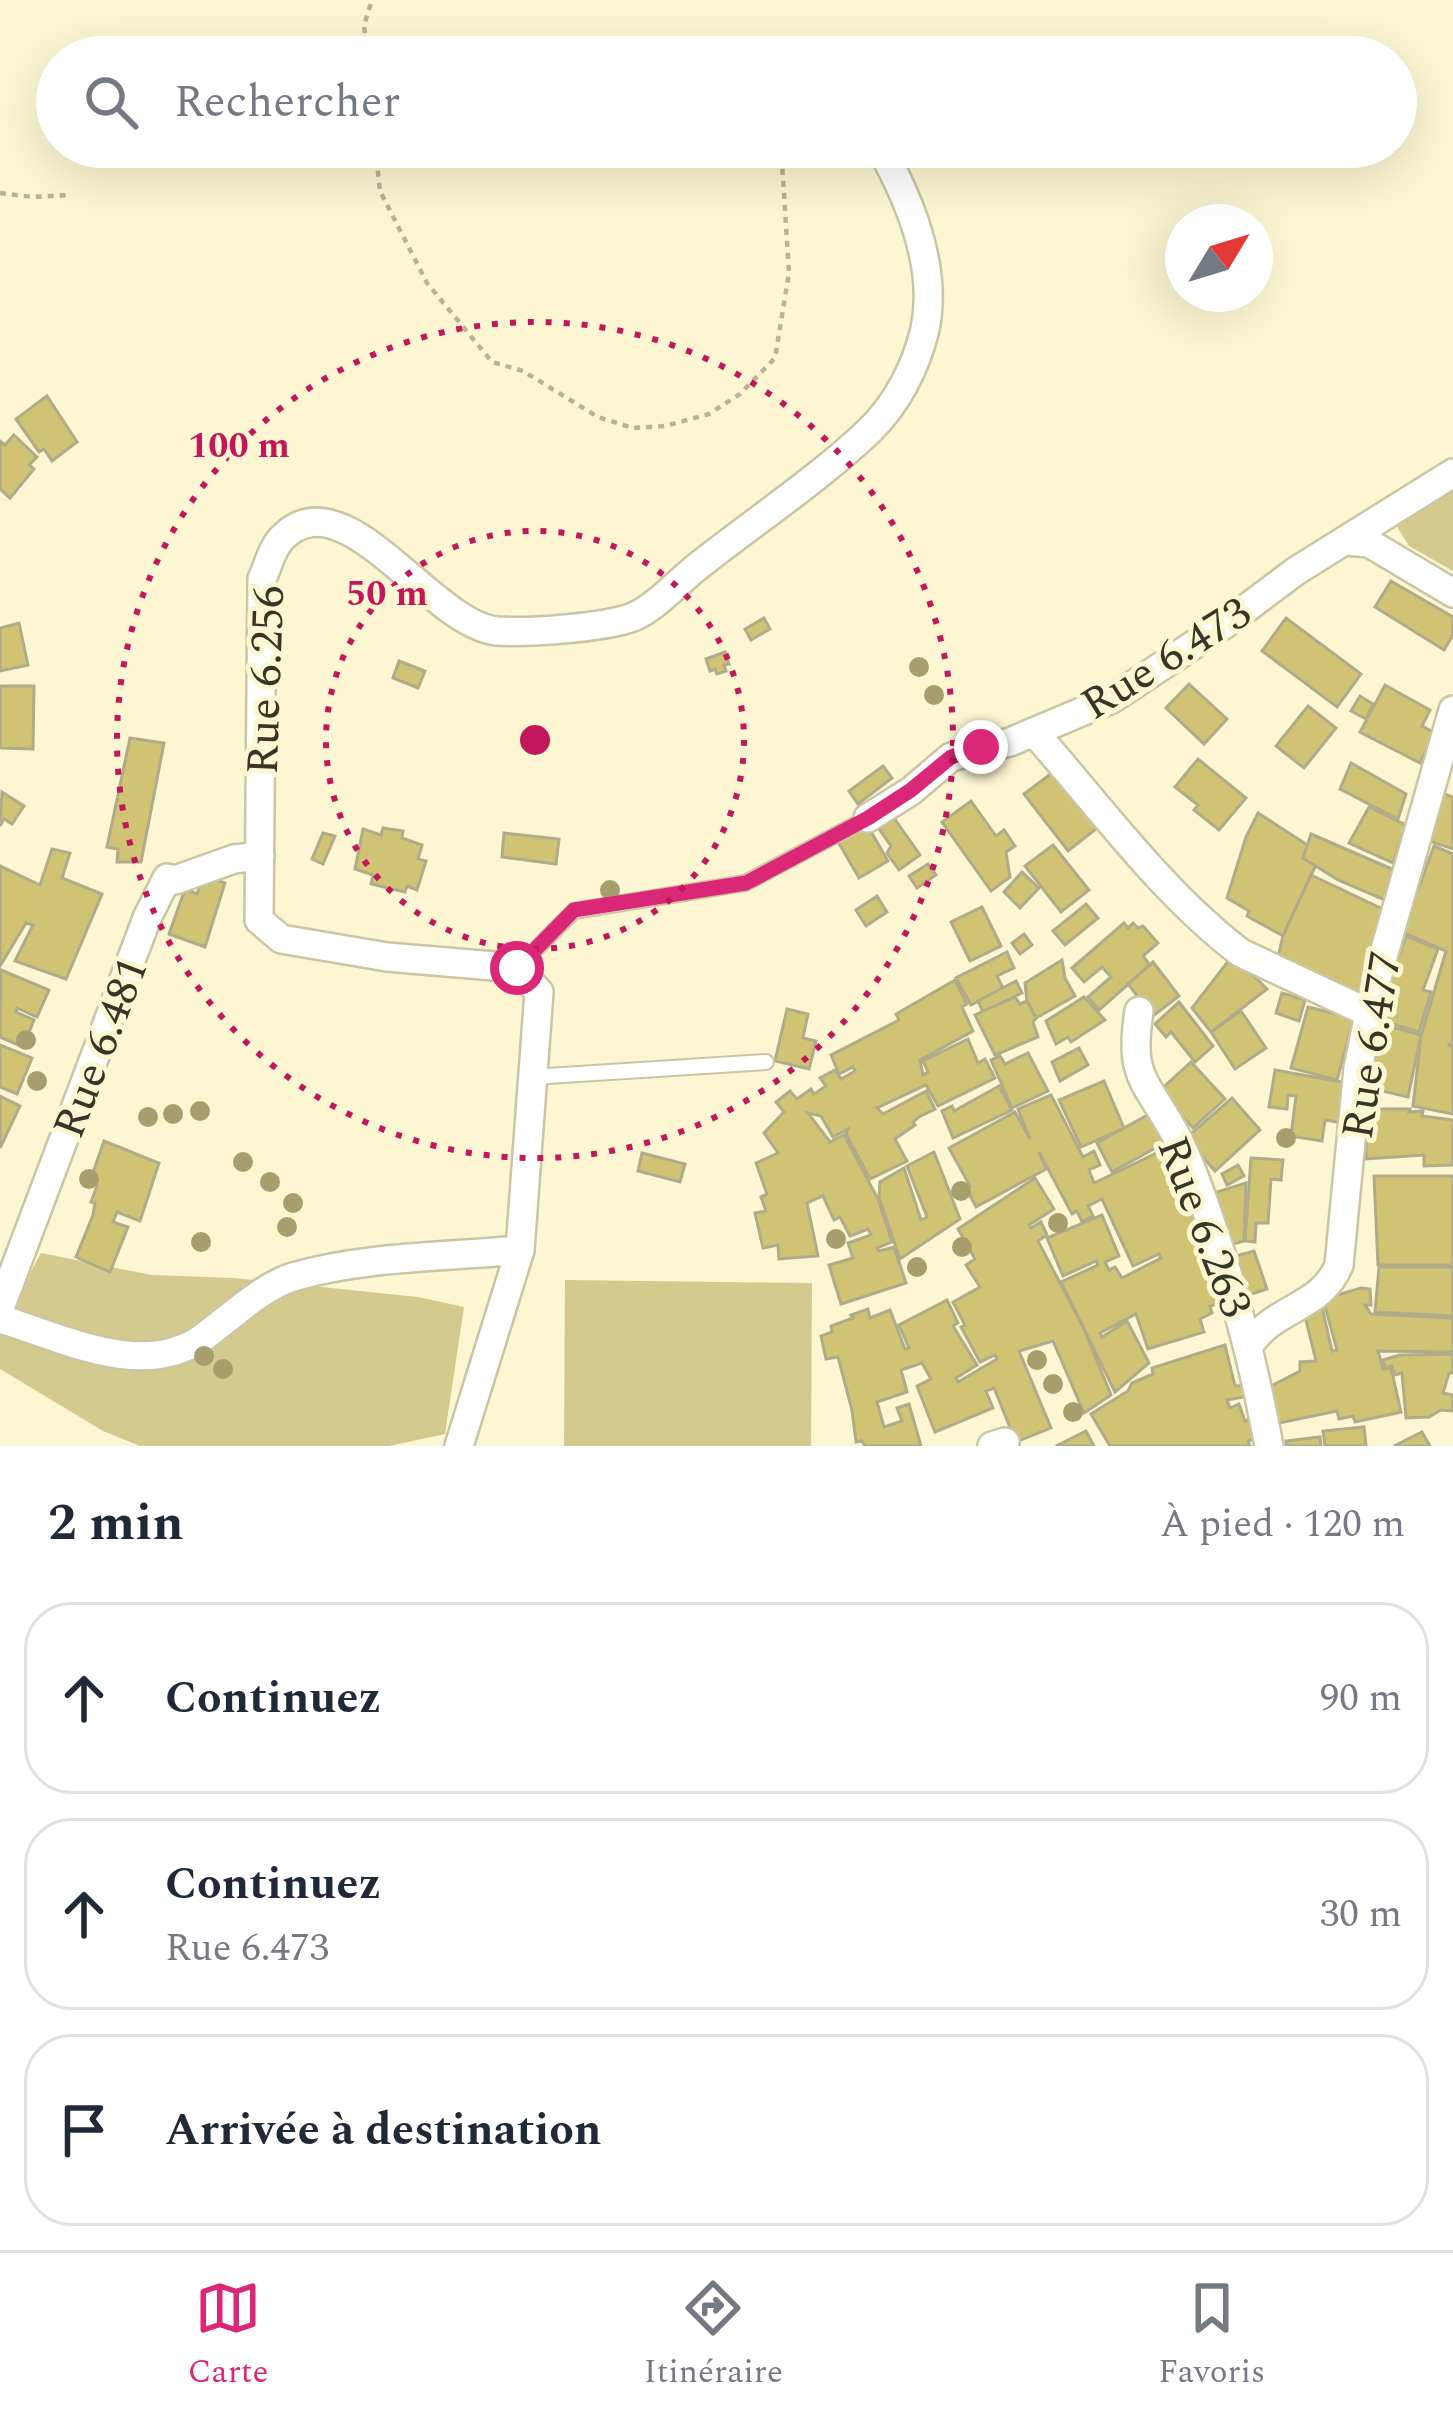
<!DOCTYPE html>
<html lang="fr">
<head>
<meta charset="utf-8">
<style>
  body { margin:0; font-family:Spectral,serif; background:#f6f6f7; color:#1f2937 }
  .compass { position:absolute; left:1165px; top:204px; width:108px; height:108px; border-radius:50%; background:#fff; box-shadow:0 12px 48px #0002; rotate:52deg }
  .stop { position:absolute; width:36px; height:36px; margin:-27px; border:9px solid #db2777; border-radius:50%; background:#fff }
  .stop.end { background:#db2777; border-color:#fff; box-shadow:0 3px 12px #0008 }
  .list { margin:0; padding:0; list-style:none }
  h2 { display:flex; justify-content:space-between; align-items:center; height:156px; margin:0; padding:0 48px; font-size:51px }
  h2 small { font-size:39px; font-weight:400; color:#747a83 }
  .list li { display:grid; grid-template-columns:78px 1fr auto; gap:36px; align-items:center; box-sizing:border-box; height:192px; margin:0 24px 24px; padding:0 24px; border:3px solid #e0e1e3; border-radius:48px }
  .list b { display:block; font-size:45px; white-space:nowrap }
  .list p { margin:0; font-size:39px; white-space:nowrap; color:#747a83 }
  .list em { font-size:39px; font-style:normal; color:#747a83 }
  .icon { flex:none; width:66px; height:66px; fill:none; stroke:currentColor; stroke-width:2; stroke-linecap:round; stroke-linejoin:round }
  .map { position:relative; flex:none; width:1453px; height:1446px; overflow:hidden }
  .search { position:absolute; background:#fff; box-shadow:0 12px 48px #0002; left:36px; right:36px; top:36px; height:132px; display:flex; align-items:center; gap:30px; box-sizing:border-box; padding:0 42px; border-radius:66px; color:#747a83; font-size:45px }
  .sheet { height:804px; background:#fff }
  nav { display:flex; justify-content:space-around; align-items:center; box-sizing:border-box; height:168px; border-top:3px solid #e0e1e3; background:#fff; font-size:33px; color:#747a83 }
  nav a { display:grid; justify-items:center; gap:6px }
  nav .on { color:#db2777 }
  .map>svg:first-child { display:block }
</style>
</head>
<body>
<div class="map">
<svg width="1453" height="1446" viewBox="0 0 1453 1446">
  <rect width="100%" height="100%" fill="#fcf6d2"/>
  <g fill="#d4ca8e">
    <polygon points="1453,488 1453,571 1409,546 1396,525"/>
    <polygon points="41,1253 152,1275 234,1278 418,1297 464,1307 445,1434 389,1446 140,1446 103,1431 0,1369 0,1328"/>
    <polygon points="565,1280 812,1283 811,1446 564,1446"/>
  </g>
  <g fill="#d0c374" stroke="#b0ab89" stroke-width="3">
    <polygon points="47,396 77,442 52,461 44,449 39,452 16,419"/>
    <polygon points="14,435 37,457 29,465 34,469 10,498 0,489 0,441 5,445"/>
    <polygon points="1391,581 1453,617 1453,635 1444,650 1375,607"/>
    <polygon points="764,618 770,629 751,640 745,629"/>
    <polygon points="1286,618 1361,674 1337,707 1262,651"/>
    <polygon points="19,623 28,665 0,671 0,628"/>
    <polygon points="725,652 729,664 724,665 726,671 717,674 715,669 710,671 706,659"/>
    <polygon points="399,661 425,671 418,688 393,678"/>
    <polygon points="1189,684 1227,719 1204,744 1166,708"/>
    <polygon points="1385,685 1430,710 1422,726 1435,733 1420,763 1360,732"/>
    <polygon points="0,686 34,686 33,749 0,748"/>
    <polygon points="1360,696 1373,704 1366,719 1351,711"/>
    <polygon points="1308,706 1336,728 1304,768 1276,746"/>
    <polygon points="130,738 164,743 141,862 117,862 118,849 107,847"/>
    <polygon points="1198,759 1246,798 1219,830 1194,810 1198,805 1175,787"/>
    <polygon points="1351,763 1406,794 1398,819 1340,789"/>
    <polygon points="883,766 892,778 858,804 849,791"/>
    <polygon points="1057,769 1101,825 1068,851 1024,794"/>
    <polygon points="2,792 24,806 12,824 4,819 0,826"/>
    <polygon points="1439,792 1453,797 1453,849 1421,838"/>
    <polygon points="971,801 996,836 1004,830 1015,846 1006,852 1010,877 991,891 942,822"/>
    <polygon points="1369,807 1406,825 1393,863 1349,843"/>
    <polygon points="1258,813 1309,846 1303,858 1316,865 1283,936 1247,916 1249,911 1227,898 1246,837"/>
    <polygon points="894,818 920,855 899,870 887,853 891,846 879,829"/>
    <polygon points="866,823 888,861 859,878 837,840"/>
    <polygon points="383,828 403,831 402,838 422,845 418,859 426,861 417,890 407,886 405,892 371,884 373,875 355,869 363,829 381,835"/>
    <polygon points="323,833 335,836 323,864 312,859"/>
    <polygon points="504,833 559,839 556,864 502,857"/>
    <polygon points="1311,834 1394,870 1387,901 1338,880 1303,858"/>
    <polygon points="1053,845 1089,890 1061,912 1025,866"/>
    <polygon points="1434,846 1453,854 1453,1045 1448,1044 1453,1048 1453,1114 1413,1106 1421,1036 1446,951 1402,932"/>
    <polygon points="52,849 70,853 62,878 102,894 66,979 15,961 33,925 26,923 0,966 0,866 40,885"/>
    <polygon points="928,864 936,875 917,888 909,876"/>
    <polygon points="1022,872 1039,888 1020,908 1004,892"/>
    <polygon points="204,875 225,883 205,947 169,934 185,889 197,894"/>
    <polygon points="1311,875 1387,911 1361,995 1278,957 1283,936"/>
    <polygon points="877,896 887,912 866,926 856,910"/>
    <polygon points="1086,904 1098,918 1065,945 1053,931"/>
    <polygon points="982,907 1001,946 970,961 951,922"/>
    <polygon points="1124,923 1128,928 1133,923 1138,928 1143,926 1158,943 1143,956 1150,965 1099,1010 1088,997 1111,977 1102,967 1084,982 1072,968"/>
    <polygon points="1024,934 1032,945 1020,954 1012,943"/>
    <polygon points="1406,936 1438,949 1423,990 1431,992 1419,1032 1376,1019"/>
    <polygon points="1007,952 1014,968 997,976 1003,988 971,1005 956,978"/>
    <polygon points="1233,955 1267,989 1211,1032 1192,1008"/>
    <polygon points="1062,960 1065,978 1075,996 1036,1018 1027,1001 1025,983"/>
    <polygon points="1153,962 1179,996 1153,1016 1128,984"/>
    <polygon points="1,970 49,990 37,1017 17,1008 16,1012 34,1020 23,1047 0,1037"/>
    <polygon points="955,980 967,1004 962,1007 973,1031 920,1060 923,1075 928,1072 923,1061 968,1039 978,1063 985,1059 995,1078 938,1106 926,1085 877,1108 883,1114 926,1091 935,1109 919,1117 913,1122 915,1125 895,1139 907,1161 870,1179 846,1134 848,1129 833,1137 821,1116 808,1113 830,1142 844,1135 878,1199 892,1242 877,1248 879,1251 894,1247 906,1283 841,1304 829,1265 853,1258 848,1243 871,1235 868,1229 850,1236 840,1217 834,1220 823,1196 807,1203 818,1256 779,1259 778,1245 763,1248 755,1213 766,1211 761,1197 767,1194 756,1163 778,1153 764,1133 784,1112 776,1102 790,1091 797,1099 811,1089 814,1094 826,1086 820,1078 835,1070 841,1079 855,1071 853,1067 839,1074 831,1055 899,1020 896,1014"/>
    <polygon points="1016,981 1022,993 983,1012 978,1001"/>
    <polygon points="1282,993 1305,1000 1299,1021 1276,1013"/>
    <polygon points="1015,997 1020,1004 1027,1001 1036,1018 1033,1022 1038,1037 995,1055 975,1015"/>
    <polygon points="1084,997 1105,1020 1071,1042 1068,1037 1056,1044 1046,1021"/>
    <polygon points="1179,1002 1213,1046 1195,1062 1171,1032 1166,1037 1155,1024"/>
    <polygon points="1308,1007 1354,1018 1337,1080 1291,1068"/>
    <polygon points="787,1009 808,1014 803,1038 816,1041 809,1069 775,1061"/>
    <polygon points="1241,1011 1266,1048 1235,1069 1211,1032"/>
    <polygon points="1371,1021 1421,1035 1408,1097 1366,1087"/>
    <polygon points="0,1045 32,1058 17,1094 0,1087"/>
    <polygon points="1079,1048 1088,1065 1060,1081 1052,1062"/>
    <polygon points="1028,1053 1048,1091 1012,1108 991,1060 1000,1056 1005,1064"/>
    <polygon points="1191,1062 1225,1099 1193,1128 1159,1091"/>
    <polygon points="1275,1070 1353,1084 1348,1124 1325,1120 1322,1141 1291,1136 1296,1096 1288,1095 1287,1109 1269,1107"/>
    <polygon points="1104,1081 1124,1128 1081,1147 1059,1100"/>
    <polygon points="999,1086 1012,1110 953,1138 942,1111 952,1106 954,1111"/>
    <polygon points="1051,1095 1083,1157 1094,1151 1100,1165 1089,1170 1094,1183 1165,1149 1206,1236 1196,1240 1223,1303 1210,1306 1212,1313 1200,1319 1204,1332 1148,1349 1136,1314 1100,1333 1102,1337 1127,1321 1149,1363 1115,1392 1061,1282 1098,1265 1096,1261 1063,1276 1047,1238 1102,1215 1119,1256 1105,1262 1109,1270 1115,1267 1122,1278 1161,1258 1159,1254 1133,1266 1102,1199 1088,1206 1093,1216 1082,1222 1077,1211 1072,1214 1039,1152 1046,1169 976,1207 966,1188 970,1186 949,1148 1015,1112 1030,1139 1018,1109"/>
    <polygon points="0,1096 20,1106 0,1148"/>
    <polygon points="1232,1098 1260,1130 1215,1171 1186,1138"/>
    <polygon points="1373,1109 1410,1109 1409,1112 1423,1111 1422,1116 1453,1120 1453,1165 1424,1166 1424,1155 1366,1159 1366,1131 1373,1130 1372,1123 1368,1123"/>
    <polygon points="1151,1113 1168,1141 1112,1172 1097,1143"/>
    <polygon points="104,1141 159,1163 140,1221 117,1212 113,1222 128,1227 110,1272 76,1257 93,1215 95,1203 91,1202 97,1186 89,1184"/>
    <polygon points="934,1152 960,1219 900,1259 879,1198 880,1182 904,1168 921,1220 927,1217 907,1166"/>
    <polygon points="642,1153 685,1164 680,1182 638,1171"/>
    <polygon points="1251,1158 1283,1160 1281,1180 1271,1179 1268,1223 1256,1223 1255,1242 1245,1241"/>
    <polygon points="1238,1165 1244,1176 1227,1185 1222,1174"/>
    <polygon points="1374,1176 1453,1176 1453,1265 1378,1265"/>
    <polygon points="1035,1178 1054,1209 1029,1225 1031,1228 1041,1222 1047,1235 1038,1241 1083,1327 1111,1395 1084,1413 1053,1341 1019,1351 1051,1428 1016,1442 994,1388 986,1391 993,1408 935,1432 917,1386 931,1379 922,1363 901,1370 907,1392 877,1402 884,1427 902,1421 897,1408 909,1404 921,1446 865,1446 862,1441 856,1442 852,1410 838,1357 826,1359 821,1336 832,1332 831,1326 853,1318 851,1315 868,1309 870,1318 890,1310 905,1349 909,1348 899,1325 947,1300 958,1323 953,1326 977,1365 956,1378 958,1382 997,1359 995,1355 980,1362 961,1327 965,1325 953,1302 980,1287 966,1265 975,1259 958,1229"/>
    <polygon points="1246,1183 1244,1241 1222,1247 1207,1195"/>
    <polygon points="1254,1251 1267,1289 1246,1296 1228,1258"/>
    <polygon points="1379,1267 1453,1267 1453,1316 1375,1312"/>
    <polygon points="1361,1288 1370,1289 1371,1305 1365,1305 1371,1314 1453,1318 1453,1352 1378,1351 1383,1369 1391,1368 1401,1412 1355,1422 1353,1416 1339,1419 1337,1411 1279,1423 1269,1387 1300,1371 1300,1362 1316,1361 1304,1312 1322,1307 1332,1351 1337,1350 1323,1299"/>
    <polygon points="1225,1345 1235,1386 1247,1385 1249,1396 1227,1400 1230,1408 1239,1404 1245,1421 1255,1417 1260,1436 1248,1441 1250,1446 1110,1446 1091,1414 1128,1391 1132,1383 1153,1374 1152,1368"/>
    <polygon points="1453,1354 1453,1373 1449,1373 1443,1393 1453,1395 1453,1411 1441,1410 1429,1417 1406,1418 1402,1373 1395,1375 1392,1366 1385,1368 1383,1360 1400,1355"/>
    <polygon points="1364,1427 1366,1446 1325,1446 1323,1431"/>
    <polygon points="1086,1431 1094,1446 1056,1446"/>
    <polygon points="1422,1432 1430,1446 1394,1446"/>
    <polygon points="1320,1437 1321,1446 1287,1446 1286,1441"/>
  </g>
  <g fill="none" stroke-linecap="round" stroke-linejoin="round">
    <g stroke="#cbc5a3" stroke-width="18">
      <g id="lane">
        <polyline points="517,968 574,911 745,883 868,818"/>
        <polyline points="532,1077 766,1062"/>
      </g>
    </g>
    <g stroke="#cbc5a3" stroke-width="32">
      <g id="street">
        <polyline points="1346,541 1369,543 1453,593"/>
        <path d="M1034 732C1100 807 1162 893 1241 953L1369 1013"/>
        <polyline points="868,818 911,791 951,757 1010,742 1112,699 1228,622 1296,571 1453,473"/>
        <path d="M1139 1011C1129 1077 1144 1078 1173 1130 1186 1153 1196 1181 1205 1206 1233 1285 1254 1364 1269 1446"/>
        <polyline points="0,1308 147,918 167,878 175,880 234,859 260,856"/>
        <path d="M0 1319C61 1337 142 1380 202 1338 230 1318 261 1287 293 1277 365 1256 446 1257 520 1250"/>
        <path d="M1250 1344C1276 1306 1321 1309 1339 1265L1358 1068 1375 985 1453 710"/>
        <path d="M459 1446 520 1250 539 992 517 968 387 957 281 939 259 920 262 579C268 566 272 548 282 538 344 474 431 625 497 631 528 633 604 628 633 617 655 608 678 582 697 567 751 524 820 478 869 431 897 404 916 367 925 329 938 267 910 200 880 147"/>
        <polyline points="992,1446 1005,1442"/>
      </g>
    </g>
    <g stroke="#b8b397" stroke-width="4.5" stroke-dasharray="6 6" stroke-linecap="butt">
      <polyline points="367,57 364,25 372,0"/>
      <polyline points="375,147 380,191 427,283 492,362 523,371 598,417 633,428 665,426 709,414 740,394 775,358 789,273 781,147"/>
      <polyline points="0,193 33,197 69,195"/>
    </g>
    <use href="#lane" stroke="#fff" stroke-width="14"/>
    <use href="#street" stroke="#fff" stroke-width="27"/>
  </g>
  <g fill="#a69e6d">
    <circle cx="919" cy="667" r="10"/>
    <circle cx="934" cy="695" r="10"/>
    <circle cx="610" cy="890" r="10"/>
    <circle cx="26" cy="1040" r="10"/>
    <circle cx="37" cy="1081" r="10"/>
    <circle cx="200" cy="1111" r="10"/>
    <circle cx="173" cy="1114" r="10"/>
    <circle cx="148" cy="1117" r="10"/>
    <circle cx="1286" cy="1138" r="10"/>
    <circle cx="243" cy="1162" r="10"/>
    <circle cx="89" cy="1179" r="10"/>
    <circle cx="270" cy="1182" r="10"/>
    <circle cx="961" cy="1191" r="10"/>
    <circle cx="293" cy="1203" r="10"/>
    <circle cx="1058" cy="1223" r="10"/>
    <circle cx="287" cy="1227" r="10"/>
    <circle cx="836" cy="1239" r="10"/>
    <circle cx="201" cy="1242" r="10"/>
    <circle cx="962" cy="1247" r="10"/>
    <circle cx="917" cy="1267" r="10"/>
    <circle cx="204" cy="1356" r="10"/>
    <circle cx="1037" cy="1360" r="10"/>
    <circle cx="223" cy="1369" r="10"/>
    <circle cx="1053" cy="1384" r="10"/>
    <circle cx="1073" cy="1412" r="10"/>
  </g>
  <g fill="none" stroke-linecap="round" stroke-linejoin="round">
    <polyline stroke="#db2777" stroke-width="15" points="517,968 574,910 746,883 868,818 911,790 951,757 981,747"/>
  </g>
  <g fill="none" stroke="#c2185b" stroke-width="6" stroke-dasharray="6 12">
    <circle cx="535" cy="740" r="209"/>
    <circle cx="535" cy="740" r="418"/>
  </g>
  <g text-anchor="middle" stroke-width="10" stroke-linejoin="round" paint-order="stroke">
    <g font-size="45" fill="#373527" stroke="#fcf6d2">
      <text transform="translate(1165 657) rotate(-32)" y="16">Rue 6.473</text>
      <text transform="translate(264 680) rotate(-88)" y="16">Rue 6.256</text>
      <text transform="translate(1370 1045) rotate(-81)" y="16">Rue 6.477</text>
      <text transform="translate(99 1047) rotate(-69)" y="16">Rue 6.481</text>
      <text transform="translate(1206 1226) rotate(69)" y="16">Rue 6.263</text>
    </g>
  </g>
  <circle cx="535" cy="740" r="18" fill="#c2185b" stroke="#fcf6d2" stroke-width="6"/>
  <g font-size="36" text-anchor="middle" font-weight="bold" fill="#c2185b" stroke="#fcf6d2" stroke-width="10" stroke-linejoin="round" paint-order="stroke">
    <text x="239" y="457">100 m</text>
    <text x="387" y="605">50 m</text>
  </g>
</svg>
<svg class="compass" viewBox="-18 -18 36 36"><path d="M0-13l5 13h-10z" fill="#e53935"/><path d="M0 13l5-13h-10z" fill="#747a83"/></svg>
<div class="stop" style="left:517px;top:968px"></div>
<div class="stop end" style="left:981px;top:747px"></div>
<div class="search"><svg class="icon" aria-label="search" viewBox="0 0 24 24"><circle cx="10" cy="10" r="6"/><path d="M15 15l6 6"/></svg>Rechercher</div>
</div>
<section class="sheet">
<h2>2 min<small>À pied · 120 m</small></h2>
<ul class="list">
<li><svg class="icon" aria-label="ahead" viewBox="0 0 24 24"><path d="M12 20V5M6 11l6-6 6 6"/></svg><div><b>Continuez</b></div><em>90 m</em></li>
<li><svg class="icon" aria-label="ahead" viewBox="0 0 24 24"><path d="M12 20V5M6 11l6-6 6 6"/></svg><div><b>Continuez</b><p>Rue 6.473</p></div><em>30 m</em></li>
<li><svg class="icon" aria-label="arrive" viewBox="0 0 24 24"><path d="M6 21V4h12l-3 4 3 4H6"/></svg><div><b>Arrivée à destination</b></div></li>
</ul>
</section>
<nav>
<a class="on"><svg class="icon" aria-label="map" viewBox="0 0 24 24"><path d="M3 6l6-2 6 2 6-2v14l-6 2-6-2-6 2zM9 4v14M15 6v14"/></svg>Carte</a>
<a><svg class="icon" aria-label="directions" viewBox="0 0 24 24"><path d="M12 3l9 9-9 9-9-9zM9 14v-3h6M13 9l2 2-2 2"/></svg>Itinéraire</a>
<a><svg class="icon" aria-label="saved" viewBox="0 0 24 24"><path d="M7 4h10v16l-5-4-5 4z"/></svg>Favoris</a>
</nav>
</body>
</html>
